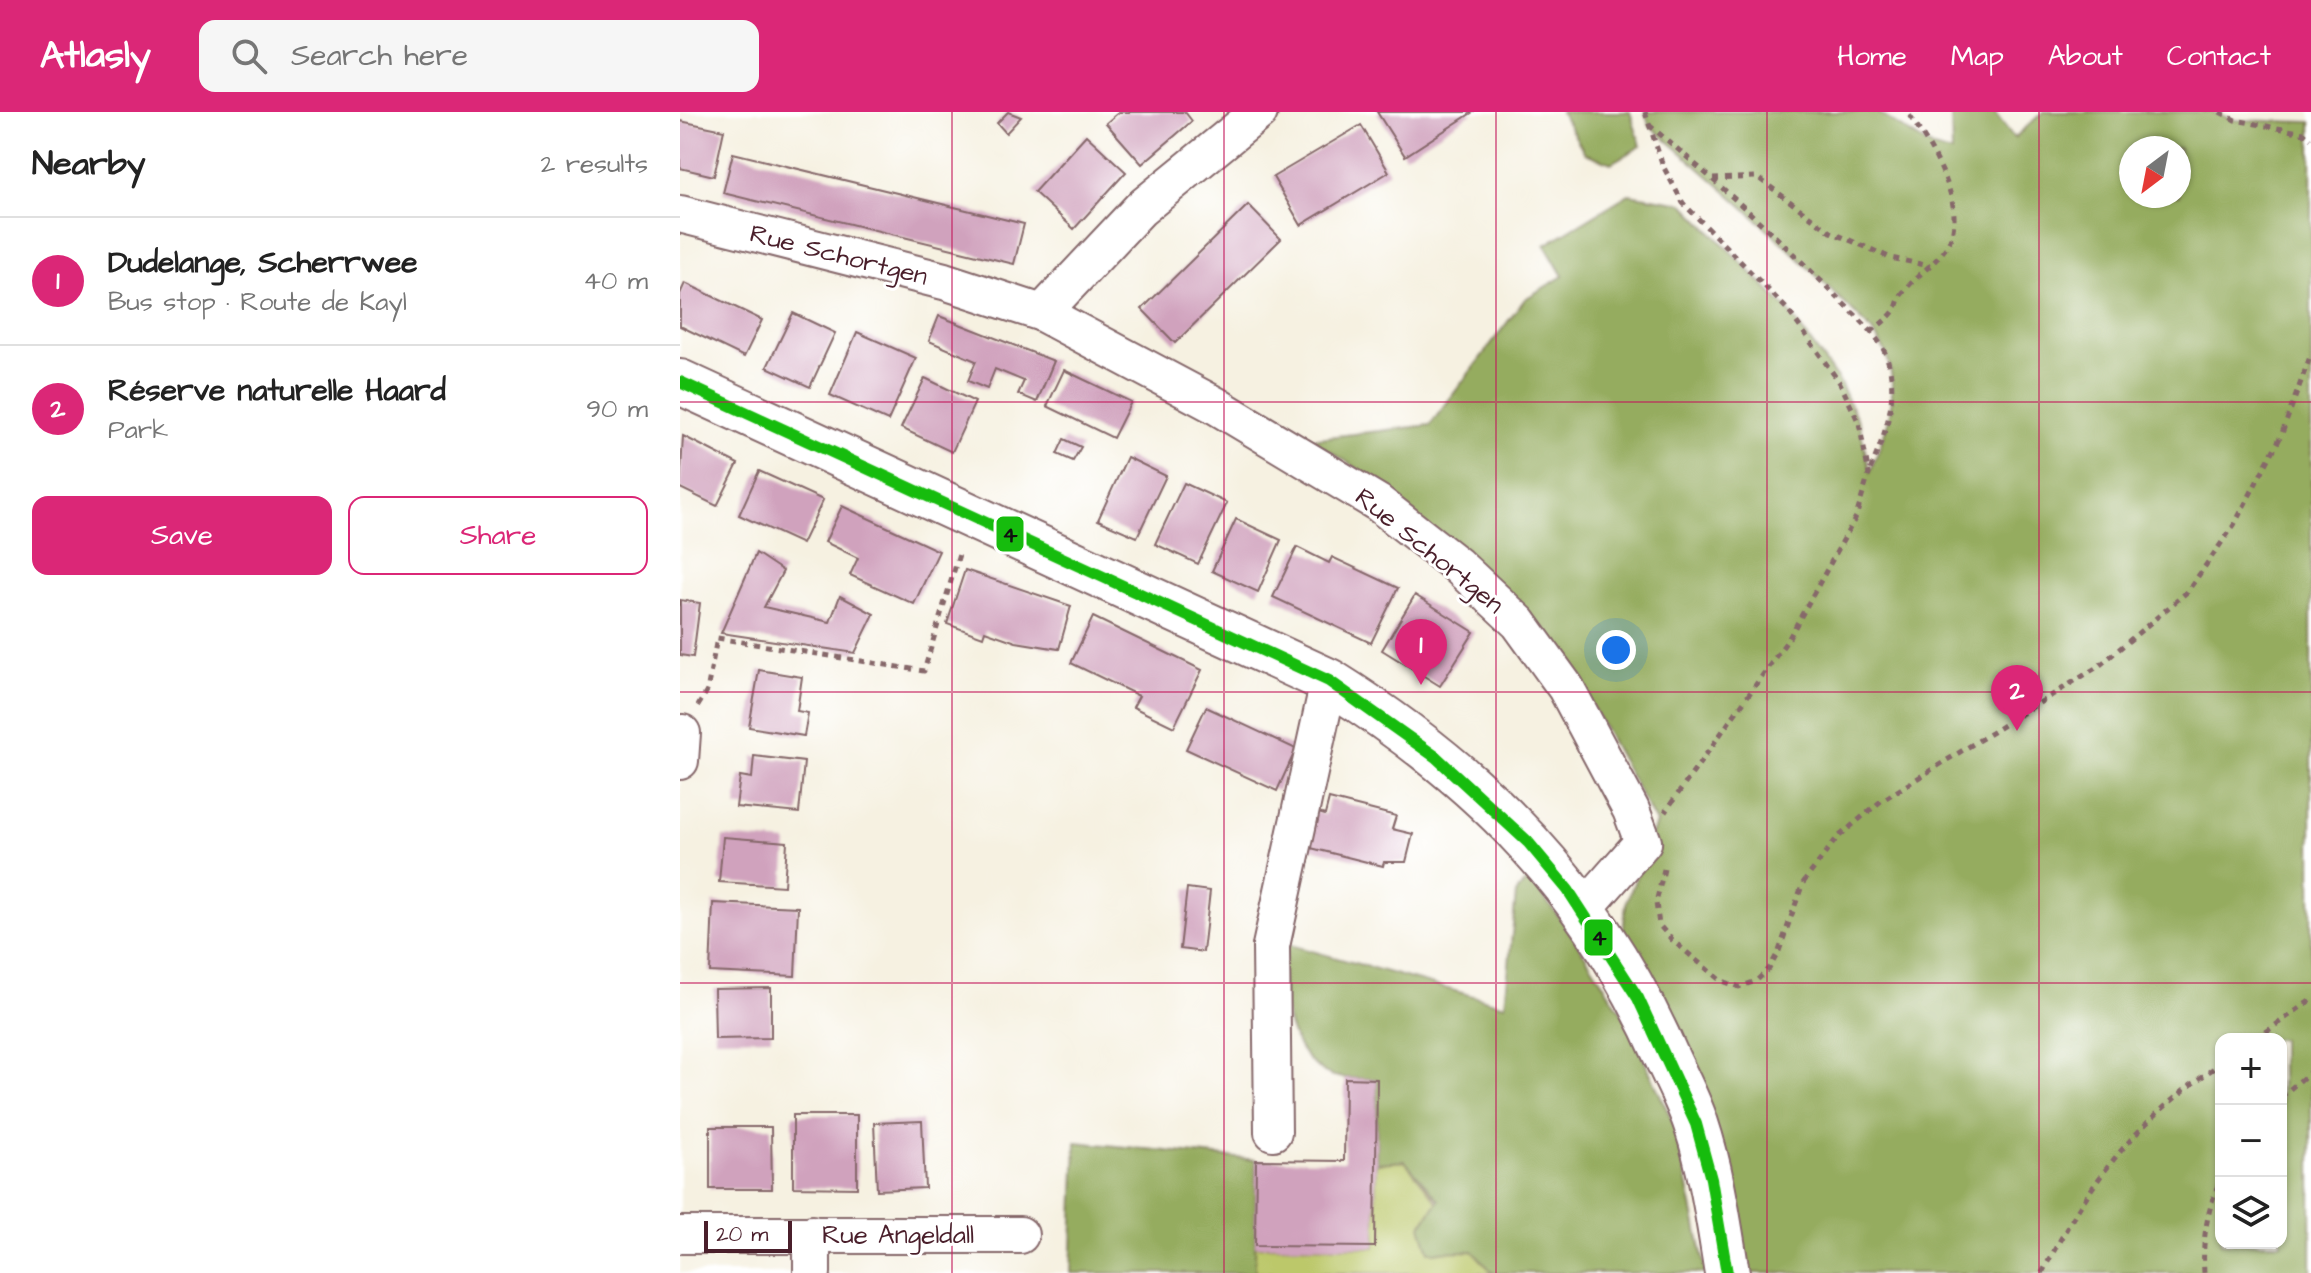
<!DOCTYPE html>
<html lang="en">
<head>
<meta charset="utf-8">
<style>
  body { margin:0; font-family:"Architects Daughter",sans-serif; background:#f6f6f6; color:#222 }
  .controls { position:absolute; right:24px; bottom:24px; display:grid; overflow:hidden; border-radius:16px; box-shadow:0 2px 6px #0004 }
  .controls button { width:72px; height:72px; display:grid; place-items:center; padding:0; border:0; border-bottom:2px solid #e0e0e0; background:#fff; color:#222; font:40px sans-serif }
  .compass { position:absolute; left:1439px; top:24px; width:72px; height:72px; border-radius:50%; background:#fff; box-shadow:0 2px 6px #0004; rotate:212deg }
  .scale { position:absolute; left:24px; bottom:20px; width:88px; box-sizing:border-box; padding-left:8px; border:4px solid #4a1f2b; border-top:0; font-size:22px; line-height:28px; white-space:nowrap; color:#4a1f2b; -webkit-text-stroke:6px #fff; paint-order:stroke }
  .you { position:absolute; left:936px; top:538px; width:28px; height:28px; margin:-20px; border:6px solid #fff; border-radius:50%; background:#1a73e8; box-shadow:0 0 0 12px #1a73e833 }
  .badge { display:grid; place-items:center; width:52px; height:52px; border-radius:50%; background:#db2777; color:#fff; font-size:26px; font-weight:700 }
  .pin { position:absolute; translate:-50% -66px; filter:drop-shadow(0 2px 4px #0008) }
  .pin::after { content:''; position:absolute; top:42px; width:28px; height:24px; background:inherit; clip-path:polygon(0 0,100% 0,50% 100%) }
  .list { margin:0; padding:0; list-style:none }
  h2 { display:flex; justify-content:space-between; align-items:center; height:104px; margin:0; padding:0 32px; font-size:34px }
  h2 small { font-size:26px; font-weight:400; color:#767676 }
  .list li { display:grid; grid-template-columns:52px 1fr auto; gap:24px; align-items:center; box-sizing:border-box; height:128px; padding:0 32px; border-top:2px solid #e0e0e0 }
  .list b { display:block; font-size:30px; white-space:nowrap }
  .list p { margin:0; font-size:26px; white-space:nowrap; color:#767676 }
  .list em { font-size:26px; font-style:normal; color:#767676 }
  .actions { display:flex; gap:16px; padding:24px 32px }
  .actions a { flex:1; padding:18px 0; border:2px solid #db2777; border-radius:16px; text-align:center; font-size:28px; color:#db2777 }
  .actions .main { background:#db2777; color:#fff }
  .icon { flex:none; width:44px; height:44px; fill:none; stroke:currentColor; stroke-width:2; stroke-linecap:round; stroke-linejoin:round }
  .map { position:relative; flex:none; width:1631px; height:1161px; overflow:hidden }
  header { display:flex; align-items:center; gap:48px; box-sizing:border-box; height:112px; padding:0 40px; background:#db2777; color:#fff }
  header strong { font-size:38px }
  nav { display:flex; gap:44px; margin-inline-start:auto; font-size:28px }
  .search { width:560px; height:72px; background:#f6f6f6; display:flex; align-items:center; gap:20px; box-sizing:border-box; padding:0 28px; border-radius:16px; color:#767676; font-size:30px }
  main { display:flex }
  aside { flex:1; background:#fff }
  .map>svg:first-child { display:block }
</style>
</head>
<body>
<header>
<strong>Atlasly</strong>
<div class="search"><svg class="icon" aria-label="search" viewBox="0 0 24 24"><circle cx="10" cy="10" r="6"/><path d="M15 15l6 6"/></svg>Search here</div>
<nav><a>Home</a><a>Map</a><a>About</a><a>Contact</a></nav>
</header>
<main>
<aside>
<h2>Nearby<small>2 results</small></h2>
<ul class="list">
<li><span class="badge">1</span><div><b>Dudelange, Scherrwee</b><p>Bus stop · Route de Kayl</p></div><em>40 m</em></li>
<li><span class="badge">2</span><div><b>Réserve naturelle Haard</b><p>Park</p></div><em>90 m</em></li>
</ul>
<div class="actions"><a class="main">Save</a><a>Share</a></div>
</aside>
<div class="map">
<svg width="1631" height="1161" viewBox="0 0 1631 1161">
  <rect width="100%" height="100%" fill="#fff"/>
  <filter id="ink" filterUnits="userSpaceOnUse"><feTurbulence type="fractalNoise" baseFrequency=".0125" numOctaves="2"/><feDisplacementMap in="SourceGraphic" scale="16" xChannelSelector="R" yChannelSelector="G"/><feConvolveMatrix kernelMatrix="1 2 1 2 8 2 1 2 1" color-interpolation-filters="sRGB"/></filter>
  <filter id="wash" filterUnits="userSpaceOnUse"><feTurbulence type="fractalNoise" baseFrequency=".006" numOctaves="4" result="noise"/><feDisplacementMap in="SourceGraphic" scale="32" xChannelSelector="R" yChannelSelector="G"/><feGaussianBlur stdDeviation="1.8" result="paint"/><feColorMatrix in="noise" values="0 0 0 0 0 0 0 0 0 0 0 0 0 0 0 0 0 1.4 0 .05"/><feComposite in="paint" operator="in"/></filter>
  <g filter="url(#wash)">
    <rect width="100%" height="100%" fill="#f6f1e1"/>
    <polygon fill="#bcc86a" stroke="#83744a" stroke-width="2" points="725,1049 813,1161 575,1161 575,1134 695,1135 696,1051"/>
    <g fill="#95ac5e" stroke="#706644" stroke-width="2" fill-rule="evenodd">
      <polygon points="881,0 950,0 961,34 931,51 905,41"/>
      <path d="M965 0H1197L1253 36 1272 41 1271 0H1314L1334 26 1363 0H1531L1555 8 1631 10V1161H1067L943 821 946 792 976 711 898 569 708 376 631 327 750 313 845 187 883 164 865 133 949 82 1003 91 1107 197 1160 271 1179 311 1190 360C1204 324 1220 289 1208 248 1201 222 1173 201 1155 182 1096 122 1033 67 969 13ZM1451 36H1499V84H1451ZM1541 927H1601V1131H1541Z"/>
      <path d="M848 766 886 814 944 904 996 1017 1026 1161H813L793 1139 749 1140 741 1114 759 1088 725 1049 696 1051 697 967C679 966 656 969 641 958 600 931 602 872 600 830L825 893 836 782Z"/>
      <polygon points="396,1030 576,1048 575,1161 391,1161"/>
    </g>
    <g id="blocks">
      <g fill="#d0a2bd">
        <polygon points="328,0 341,5 326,21 317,11"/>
        <polygon points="439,0 505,0 512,9 462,52 426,11"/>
        <polygon points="697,0 793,0 725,44"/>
        <polygon points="0,9 44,18 34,64 0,56"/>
        <polygon points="681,13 709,60 621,113 593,65"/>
        <polygon points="406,23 446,60 394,117 354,80"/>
        <polygon points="53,41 344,112 334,152 43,81"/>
        <polygon points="568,93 601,127 495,231 462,197"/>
        <polygon points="5,171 82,208 64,245 0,214 0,182"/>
        <polygon points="113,201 155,221 130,275 87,255"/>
        <polygon points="259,204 374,249 357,290 338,282 344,269 315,257 307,277 288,269 296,249 249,229"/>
        <polygon points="177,220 236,246 208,309 150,283"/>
        <polygon points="384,258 451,290 433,326 367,294"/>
        <polygon points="245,266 295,290 272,340 221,316"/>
        <polygon points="3,324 58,352 37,394 0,376"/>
        <polygon points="384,327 401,335 393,349 377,342"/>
        <polygon points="447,345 486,364 457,425 418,408"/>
        <polygon points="79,359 143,388 122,432 59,403"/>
        <polygon points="504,371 547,391 518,452 475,432"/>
        <polygon points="162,394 259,439 234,492 170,463 178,446 145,430"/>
        <polygon points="556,407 601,428 578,480 532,459"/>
        <polygon points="617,435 649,451 652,445 718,476 691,531 593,485"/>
        <polygon points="76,441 103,459 84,495 150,510 160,484 194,502 175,541 41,521"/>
        <polygon points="285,458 391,494 379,537 336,530 305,519 303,525 267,512"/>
        <polygon points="735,483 794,520 760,574 702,538"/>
        <polygon points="0,488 20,491 13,545 0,543"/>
        <polygon points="413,505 522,558 494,615 453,595 459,584 391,551"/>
        <polygon points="79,558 122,565 117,599 128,601 124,624 69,615"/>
        <polygon points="526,595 616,637 597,679 506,637"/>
        <polygon points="74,644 124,650 119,701 56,695 60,664 72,666"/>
        <polygon points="649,687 716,704 712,717 733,722 726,750 704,750 703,754 623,734 632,699 645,703"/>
        <polygon points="43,725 107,730 104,774 39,770"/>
        <polygon points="507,776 530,779 523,840 500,837"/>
        <polygon points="33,791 118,795 115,864 30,860"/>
        <polygon points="91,876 91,926 35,927 34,877"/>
        <polygon points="665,966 697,967 695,1135 575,1134 576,1048 664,1049"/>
        <polygon points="113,1003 177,1003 177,1076 113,1075"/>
        <polygon points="242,1009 245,1076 197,1078 194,1011"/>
        <polygon points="30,1015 91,1015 92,1077 30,1077"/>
      </g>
    </g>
  </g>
  <g filter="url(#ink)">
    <use href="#blocks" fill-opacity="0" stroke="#86686b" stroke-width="2"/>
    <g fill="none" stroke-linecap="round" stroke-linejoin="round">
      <g stroke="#86686b" stroke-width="40">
        <g id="minor">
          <polyline points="0,102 264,169 362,201 535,293 698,391 777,453 839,511 886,576 951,698 963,730 904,797"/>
          <polyline points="362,201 460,97 579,0"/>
          <polyline points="0,649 2,621"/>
          <polyline points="593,1020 591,834 649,569"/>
          <polyline points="0,1123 340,1123"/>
          <polyline points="132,1161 132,1122"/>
        </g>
      </g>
      <g stroke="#86686b" stroke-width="48">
        <path id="major" d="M0 270 649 569C802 665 914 778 987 946 997 968 1009 990 1016 1012 1032 1060 1039 1112 1047 1161"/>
      </g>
      <g stroke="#86686b" stroke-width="5" stroke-dasharray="6 6" stroke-linecap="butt">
        <polyline points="965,0 983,54 1003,91 1107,197 1160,271 1179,311 1189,362 1176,405 1109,526 985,700"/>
        <polyline points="1540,0 1555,8 1624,21 1631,27"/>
        <path d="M969 13C1034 67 1096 123 1155 183 1173 202 1201 223 1208 249 1219 290 1204 324 1189 361"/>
        <polyline points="1033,67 1077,65 1151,120 1211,146 1250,154"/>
        <path d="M1191 220C1199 213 1208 207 1214 199 1218 194 1218 186 1222 182 1234 165 1253 154 1265 137 1293 97 1249 32 1227 0"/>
        <polyline points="18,594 27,579 37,526 244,559 280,439"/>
        <polyline points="984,757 976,791 979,813 992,828 1040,868 1059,875 1076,869 1089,857 1099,839 1123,771 1157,726 1201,689 1419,554 1507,480 1554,413 1601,324 1631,242"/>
        <polyline points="1576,927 1631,888"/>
        <polyline points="1601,985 1631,959"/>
        <path d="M1362 1161C1413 1065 1451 1014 1541 951"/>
        <path d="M1524 1161C1522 1126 1527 1098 1541 1066"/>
      </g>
      <use href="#minor" stroke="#fff" stroke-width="36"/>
      <use href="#major" stroke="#fff" stroke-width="44"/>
      <g stroke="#fff" stroke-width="18">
        <polyline id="bus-1" points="0,270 649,569 756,645 848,730 888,778 958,886 1016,1012 1031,1067 1047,1161"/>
      </g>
      <use href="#bus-1" stroke="#16bc0d" stroke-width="12"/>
    </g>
  </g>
  <path fill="none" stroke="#c2185b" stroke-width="2" stroke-opacity="0.55" d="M272 0V1161M544 0V1161M816 0V1161M1087 0V1161M1359 0V1161M0 290H1631M0 580H1631M0 871H1631"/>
  <g text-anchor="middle" stroke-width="6" stroke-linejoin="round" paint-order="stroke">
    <g font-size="26" fill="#4a1f2b" stroke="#fff">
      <text transform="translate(159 142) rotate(14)" y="9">Rue Schortgen</text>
      <text transform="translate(750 438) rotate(39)" y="9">Rue Schortgen</text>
      <text x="218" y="1131">Rue Angeldall</text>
    </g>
  </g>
  <g stroke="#fff" stroke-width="3">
    <rect x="315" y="403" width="30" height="38" rx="8" fill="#16bc0d"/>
    <rect x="903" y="806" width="31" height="39" rx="8" fill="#16bc0d"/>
  </g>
  <g font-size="22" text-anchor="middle" font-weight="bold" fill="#111">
    <text x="330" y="430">4</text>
    <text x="919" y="833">4</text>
  </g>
</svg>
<div class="controls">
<button>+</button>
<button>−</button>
<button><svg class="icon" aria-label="layers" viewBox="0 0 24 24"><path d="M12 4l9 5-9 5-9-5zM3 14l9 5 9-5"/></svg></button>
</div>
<svg class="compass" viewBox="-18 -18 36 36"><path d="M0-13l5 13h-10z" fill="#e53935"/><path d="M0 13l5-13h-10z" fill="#767676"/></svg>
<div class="scale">20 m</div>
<div class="you"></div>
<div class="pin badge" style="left:741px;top:573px">1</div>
<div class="pin badge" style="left:1337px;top:619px">2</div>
</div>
</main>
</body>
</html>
